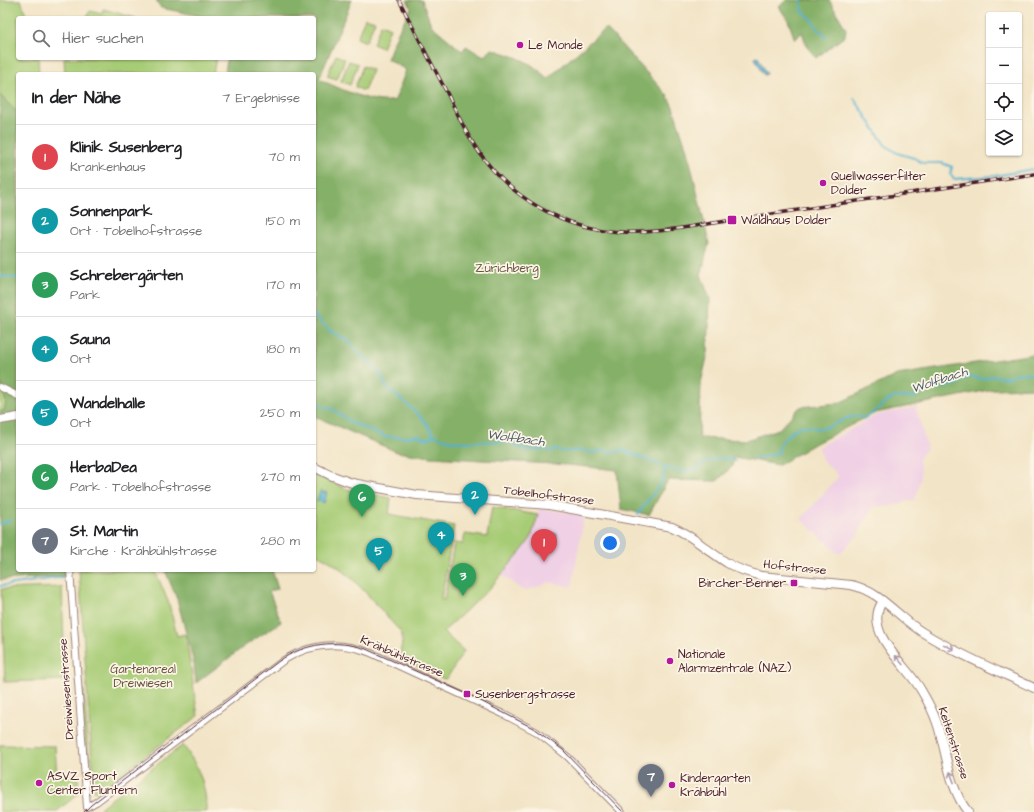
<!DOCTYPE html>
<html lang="de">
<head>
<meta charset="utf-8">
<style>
  body { margin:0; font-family:"Architects Daughter",sans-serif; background:#f2f2f2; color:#202124 }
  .controls { position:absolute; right:12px; top:12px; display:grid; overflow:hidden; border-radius:4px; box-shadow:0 1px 3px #0004 }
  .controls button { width:36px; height:36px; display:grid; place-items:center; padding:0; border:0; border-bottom:1px solid #e0e0e0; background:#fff; color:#202124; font:20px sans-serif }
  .you { position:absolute; left:610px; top:543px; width:14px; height:14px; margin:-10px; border:3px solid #fff; border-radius:50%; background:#1a73e8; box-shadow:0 0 0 6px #1a73e833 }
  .badge { display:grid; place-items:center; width:26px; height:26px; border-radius:50%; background:#7c3aed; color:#fff; font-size:13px; font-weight:700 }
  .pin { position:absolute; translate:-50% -33px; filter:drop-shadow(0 1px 2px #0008) }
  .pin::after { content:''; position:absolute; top:21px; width:14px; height:12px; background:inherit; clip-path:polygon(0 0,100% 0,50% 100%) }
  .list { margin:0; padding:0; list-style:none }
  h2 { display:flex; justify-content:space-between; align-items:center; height:52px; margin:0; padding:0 16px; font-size:17px }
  h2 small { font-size:13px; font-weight:400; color:#757577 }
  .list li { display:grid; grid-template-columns:26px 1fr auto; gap:12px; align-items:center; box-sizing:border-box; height:64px; padding:0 16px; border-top:1px solid #e0e0e0 }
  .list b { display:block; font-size:15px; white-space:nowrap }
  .list p { margin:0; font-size:13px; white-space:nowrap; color:#757577 }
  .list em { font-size:13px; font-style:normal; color:#757577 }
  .icon { flex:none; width:22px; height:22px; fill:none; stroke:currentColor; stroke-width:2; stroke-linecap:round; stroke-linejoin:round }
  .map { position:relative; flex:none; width:1034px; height:812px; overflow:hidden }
  .search { position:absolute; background:#fff; box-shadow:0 1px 3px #0004; left:16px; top:16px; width:300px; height:44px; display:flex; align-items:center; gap:10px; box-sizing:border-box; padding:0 14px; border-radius:4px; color:#757577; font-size:15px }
  .panel { position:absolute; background:#fff; box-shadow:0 1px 3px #0004; left:16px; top:72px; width:300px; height:500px; border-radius:4px }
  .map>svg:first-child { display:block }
</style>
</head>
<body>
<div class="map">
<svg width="1034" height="812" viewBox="0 0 1034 812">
  <rect width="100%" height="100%" fill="#fcf5e5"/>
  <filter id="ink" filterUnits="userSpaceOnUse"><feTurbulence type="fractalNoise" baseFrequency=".025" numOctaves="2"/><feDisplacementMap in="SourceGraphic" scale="8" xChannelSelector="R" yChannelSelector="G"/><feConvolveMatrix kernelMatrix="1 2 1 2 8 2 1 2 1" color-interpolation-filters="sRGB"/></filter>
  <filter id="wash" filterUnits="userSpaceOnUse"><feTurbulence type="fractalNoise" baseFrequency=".012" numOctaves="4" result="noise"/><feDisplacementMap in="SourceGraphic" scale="16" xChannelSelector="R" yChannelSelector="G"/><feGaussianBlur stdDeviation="0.9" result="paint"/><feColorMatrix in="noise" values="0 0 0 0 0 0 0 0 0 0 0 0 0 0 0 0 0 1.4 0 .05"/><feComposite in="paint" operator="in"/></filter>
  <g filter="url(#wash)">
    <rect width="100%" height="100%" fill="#f2e4c6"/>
    <g fill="#f0d0e5">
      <polygon points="916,407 927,448 919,458 921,477 915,500 904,502 889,507 874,506 857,536 839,554 801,519 839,476 823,461 818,447 877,415"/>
      <polygon points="539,508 584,515 572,587 547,582 546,584 524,591 500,574 523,549 535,527"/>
    </g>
    <g fill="#a7cc76" stroke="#787650">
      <polygon points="0,0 21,0 27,18 18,18 18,58 38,58 39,74 18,74 18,113 0,95"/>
      <polygon points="103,9 136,18 86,18 90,11 102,14"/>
      <polygon points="365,18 375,21 366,42 357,38"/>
      <polygon points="381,24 390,28 382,48 373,44"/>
      <polygon points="336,55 345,59 337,79 327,76"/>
      <polygon points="64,58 216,58 213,74 65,74"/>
      <polygon points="349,61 358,64 350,85 341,81"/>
      <polygon points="363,66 372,70 364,91 355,87"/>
      <polygon points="0,384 2,385 6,403 4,411 0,412"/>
      <path d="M314 473 346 489 391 498 389 514 454 526 441 599 444 600 454 543 463 544 465 534 487 537 492 507 538 515 531 538 523 549 490 588 443 632 464 651 447 678 444 679 401 659C398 650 405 643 401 632 375 605 349 567 314 553Z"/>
      <path d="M79 570H155L169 604 177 636 185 634C191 662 193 689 198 716L98 792 94 791Z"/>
      <polygon points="62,587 65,680 5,682 1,589"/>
      <polygon points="80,687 84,690 90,784 87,784"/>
      <polygon points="0,745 55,746 57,776 78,775 78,794 56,812 0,812"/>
      <path d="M183 745C198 766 207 786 206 812H98L102 806Z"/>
    </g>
    <g fill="#85b067" stroke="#686849">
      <path d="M156 0H352L319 79C338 88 376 106 395 100L406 70 387 59 398 32 411 8 407 0H422L431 25 462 51 466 46 484 57 492 49C513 56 533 61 547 79L606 28 667 95 673 107 688 153 709 243 701 275 710 299 708 353 701 383 699 438 746 440 779 429 800 407 839 403 897 375 1034 354V388L994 389 875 413 816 443 779 465 734 457 732 467 717 481 668 480 649 515 621 509 617 470 568 465 431 457 397 452 314 416V74H225L227 58H314V18H210L161 8Z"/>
      <polygon points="786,0 829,0 846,29 845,36 816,58 807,47 802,32 795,40 788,20 779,7"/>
      <polygon points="0,95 18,113 18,570 67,570 67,576 0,580 0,412 4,411 6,403 2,385 0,384"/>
      <polygon points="165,570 272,570 278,589 269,591 281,622 246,645 196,683 194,663 177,599"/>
    </g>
    <g fill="#50b1cf" stroke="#4d687d">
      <polygon points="758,57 767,74 764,75 755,58"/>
      <polygon points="320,491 327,493 324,503 317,501"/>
      <polygon points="552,533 557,534 555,545 550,544"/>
    </g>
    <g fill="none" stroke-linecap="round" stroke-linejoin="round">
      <g stroke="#50b1cf" stroke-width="2">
        <polyline points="801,0 803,12 812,19 817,29 822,32 826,38"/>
        <polyline points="854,98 885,145 897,153 914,158 923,163 942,163 952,167 950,174 954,179 994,176 1034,169"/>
        <polyline points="0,276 18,278"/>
        <path d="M314 314C318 322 326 325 331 332L338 334 340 337 348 340 362 357 367 359 381 375 386 387 417 413 428 425 431 432C454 450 483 437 510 443 516 444 521 450 527 450 536 450 543 448 552 451L557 449C566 456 580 446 593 453L600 450 611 452 623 450 667 468 683 471 697 469C704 459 724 456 735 461"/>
        <polyline points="314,401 328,409 331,408 352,423 386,437 408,437 416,435 427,439 435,435"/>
        <path d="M753 459 778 453C778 443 795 425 805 426 810 426 816 429 821 429 837 426 848 412 865 418 888 405 884 393 914 398L919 393H924L933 389 955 385 971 376 981 379 995 376 1005 378 1019 373 1034 374"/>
        <polyline points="638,514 661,483 666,468"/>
        <polyline points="0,524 11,520"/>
        <polyline points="0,586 63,577"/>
      </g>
    </g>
  </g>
  <g filter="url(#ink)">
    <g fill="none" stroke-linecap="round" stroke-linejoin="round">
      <g stroke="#9e8278" stroke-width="8">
        <g id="minor">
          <polyline points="0,387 18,396"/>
          <path d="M70 570 87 807 96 802 284 660C311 643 341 641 371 653L503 714 537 732 568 757 622 812"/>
        </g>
      </g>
      <g stroke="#9e8278" stroke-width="10">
        <g id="major">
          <polyline points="0,420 18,417"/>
          <path d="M314 467 330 475 352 483 417 495 549 505 672 527C694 536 710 553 729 564 739 570 750 573 761 576L851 585C880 591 898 617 922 632 957 654 996 670 1034 688"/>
          <path d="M883 601C861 631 907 665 921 690 927 700 933 711 937 723 947 752 948 787 968 812"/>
        </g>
      </g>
      <use href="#minor" stroke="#fff" stroke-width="6"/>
      <use href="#major" stroke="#fff" stroke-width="8"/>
      <path stroke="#4a1f2b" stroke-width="1" d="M84 812 91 805 279 661C305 643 336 639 366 649L467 694 533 728 563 750 623 812"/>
      <g stroke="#4a1f2b" stroke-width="3.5">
        <g id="rail">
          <path d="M399 0C414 30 429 59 445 89 456 110 465 133 479 152 511 199 565 229 621 232 657 234 692 226 726 221"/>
          <polyline points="752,217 1034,174"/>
        </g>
      </g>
      <use href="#rail" stroke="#fcf5e5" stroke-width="2" stroke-dasharray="6" stroke-linecap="butt"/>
    </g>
    <defs><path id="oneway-shaft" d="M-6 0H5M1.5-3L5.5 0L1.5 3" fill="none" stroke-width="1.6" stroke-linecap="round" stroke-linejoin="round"/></defs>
    <g stroke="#ae9aa0">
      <use href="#oneway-shaft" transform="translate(949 647) rotate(26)"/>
      <use href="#oneway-shaft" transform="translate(899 660) rotate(-130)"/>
      <use href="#oneway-shaft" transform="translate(952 777) rotate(-111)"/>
    </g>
  </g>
  <g fill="#b5179e" stroke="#fcf5e5" stroke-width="1.5">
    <circle cx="520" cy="45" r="4"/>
    <circle cx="823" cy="183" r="4"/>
    <rect x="727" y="215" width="10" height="10" rx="2"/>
    <rect x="790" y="579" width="8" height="8" rx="2"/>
    <circle cx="670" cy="661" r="4"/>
    <rect x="463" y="690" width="8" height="8" rx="2"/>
    <circle cx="39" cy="783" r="4"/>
    <circle cx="672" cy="785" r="4"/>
  </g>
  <g text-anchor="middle" stroke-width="3.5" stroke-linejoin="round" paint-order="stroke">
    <g font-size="12" fill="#4a1f2b" stroke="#fcf5e5" text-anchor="start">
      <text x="528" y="49">Le Monde</text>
      <text x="831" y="180">Quellwasserfilter<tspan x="831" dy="14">Dolder</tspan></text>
      <text x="741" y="224">Waldhaus Dolder</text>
      <text x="786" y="587" text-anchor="end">Bircher-Benner</text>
      <text x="678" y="658">Nationale<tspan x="678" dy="14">Alarmzentrale (NAZ)</tspan></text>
      <text x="475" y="698">Susenbergstrasse</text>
      <text x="47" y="780">ASVZ Sport<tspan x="47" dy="14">Center Fluntern</tspan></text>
      <text x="680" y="782">Kindergarten<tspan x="680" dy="14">Krähbühl</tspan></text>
    </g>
    <g font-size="12" fill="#665342" stroke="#fcf5e5">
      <text x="507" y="272">Zürichberg</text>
      <text x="143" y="673">Gartenareal<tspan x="143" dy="14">Dreiwiesen</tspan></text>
    </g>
    <g font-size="12" fill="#4a1f2b" stroke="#fcf5e5">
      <text transform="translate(549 495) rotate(7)" y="4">Tobelhofstrasse</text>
      <text transform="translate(795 567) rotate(6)" y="4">Hofstrasse</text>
      <text transform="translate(402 656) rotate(23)" y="4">Krähbühlstrasse</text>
      <text transform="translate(66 689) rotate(-94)" y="4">Dreiwiesenstrasse</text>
      <text transform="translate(954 743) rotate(72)" y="4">Keltenstrasse</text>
    </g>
    <g font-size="13" font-style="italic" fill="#4c596d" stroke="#fcf5e5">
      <text transform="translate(939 379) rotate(-18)" y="5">Wolfbach</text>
      <text transform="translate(516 437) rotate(8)" y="5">Wolfbach</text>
    </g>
  </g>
</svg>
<div class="controls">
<button>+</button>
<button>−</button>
<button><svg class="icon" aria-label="locate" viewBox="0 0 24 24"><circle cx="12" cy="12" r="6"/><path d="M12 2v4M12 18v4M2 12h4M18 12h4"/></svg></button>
<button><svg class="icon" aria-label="layers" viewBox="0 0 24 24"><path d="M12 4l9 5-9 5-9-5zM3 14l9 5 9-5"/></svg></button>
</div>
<div class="you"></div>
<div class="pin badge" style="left:544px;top:562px;background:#e0444e">1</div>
<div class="pin badge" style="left:475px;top:515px;background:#0f9aa8">2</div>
<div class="pin badge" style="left:463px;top:596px;background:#2e9e5b">3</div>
<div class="pin badge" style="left:441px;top:555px;background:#0f9aa8">4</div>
<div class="pin badge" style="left:379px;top:571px;background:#0f9aa8">5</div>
<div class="pin badge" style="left:362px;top:517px;background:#2e9e5b">6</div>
<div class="pin badge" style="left:651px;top:797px;background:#6b7280">7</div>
<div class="search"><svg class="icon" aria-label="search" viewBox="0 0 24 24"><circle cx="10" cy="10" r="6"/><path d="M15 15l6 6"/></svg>Hier suchen</div>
<section class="panel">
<h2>In der Nähe<small>7 Ergebnisse</small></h2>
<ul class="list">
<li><span class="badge" style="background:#e0444e">1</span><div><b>Klinik Susenberg</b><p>Krankenhaus</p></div><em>70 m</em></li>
<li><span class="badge" style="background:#0f9aa8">2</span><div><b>Sonnenpark</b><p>Ort · Tobelhofstrasse</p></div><em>150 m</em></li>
<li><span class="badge" style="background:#2e9e5b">3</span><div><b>Schrebergärten</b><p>Park</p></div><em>170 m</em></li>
<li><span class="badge" style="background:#0f9aa8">4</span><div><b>Sauna</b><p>Ort</p></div><em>180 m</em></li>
<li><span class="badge" style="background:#0f9aa8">5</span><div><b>Wandelhalle</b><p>Ort</p></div><em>250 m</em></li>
<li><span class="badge" style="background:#2e9e5b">6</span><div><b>HerbaDea</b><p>Park · Tobelhofstrasse</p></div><em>270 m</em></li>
<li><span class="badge" style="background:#6b7280">7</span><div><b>St. Martin</b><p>Kirche · Krähbühlstrasse</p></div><em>280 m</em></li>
</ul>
</section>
</div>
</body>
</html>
